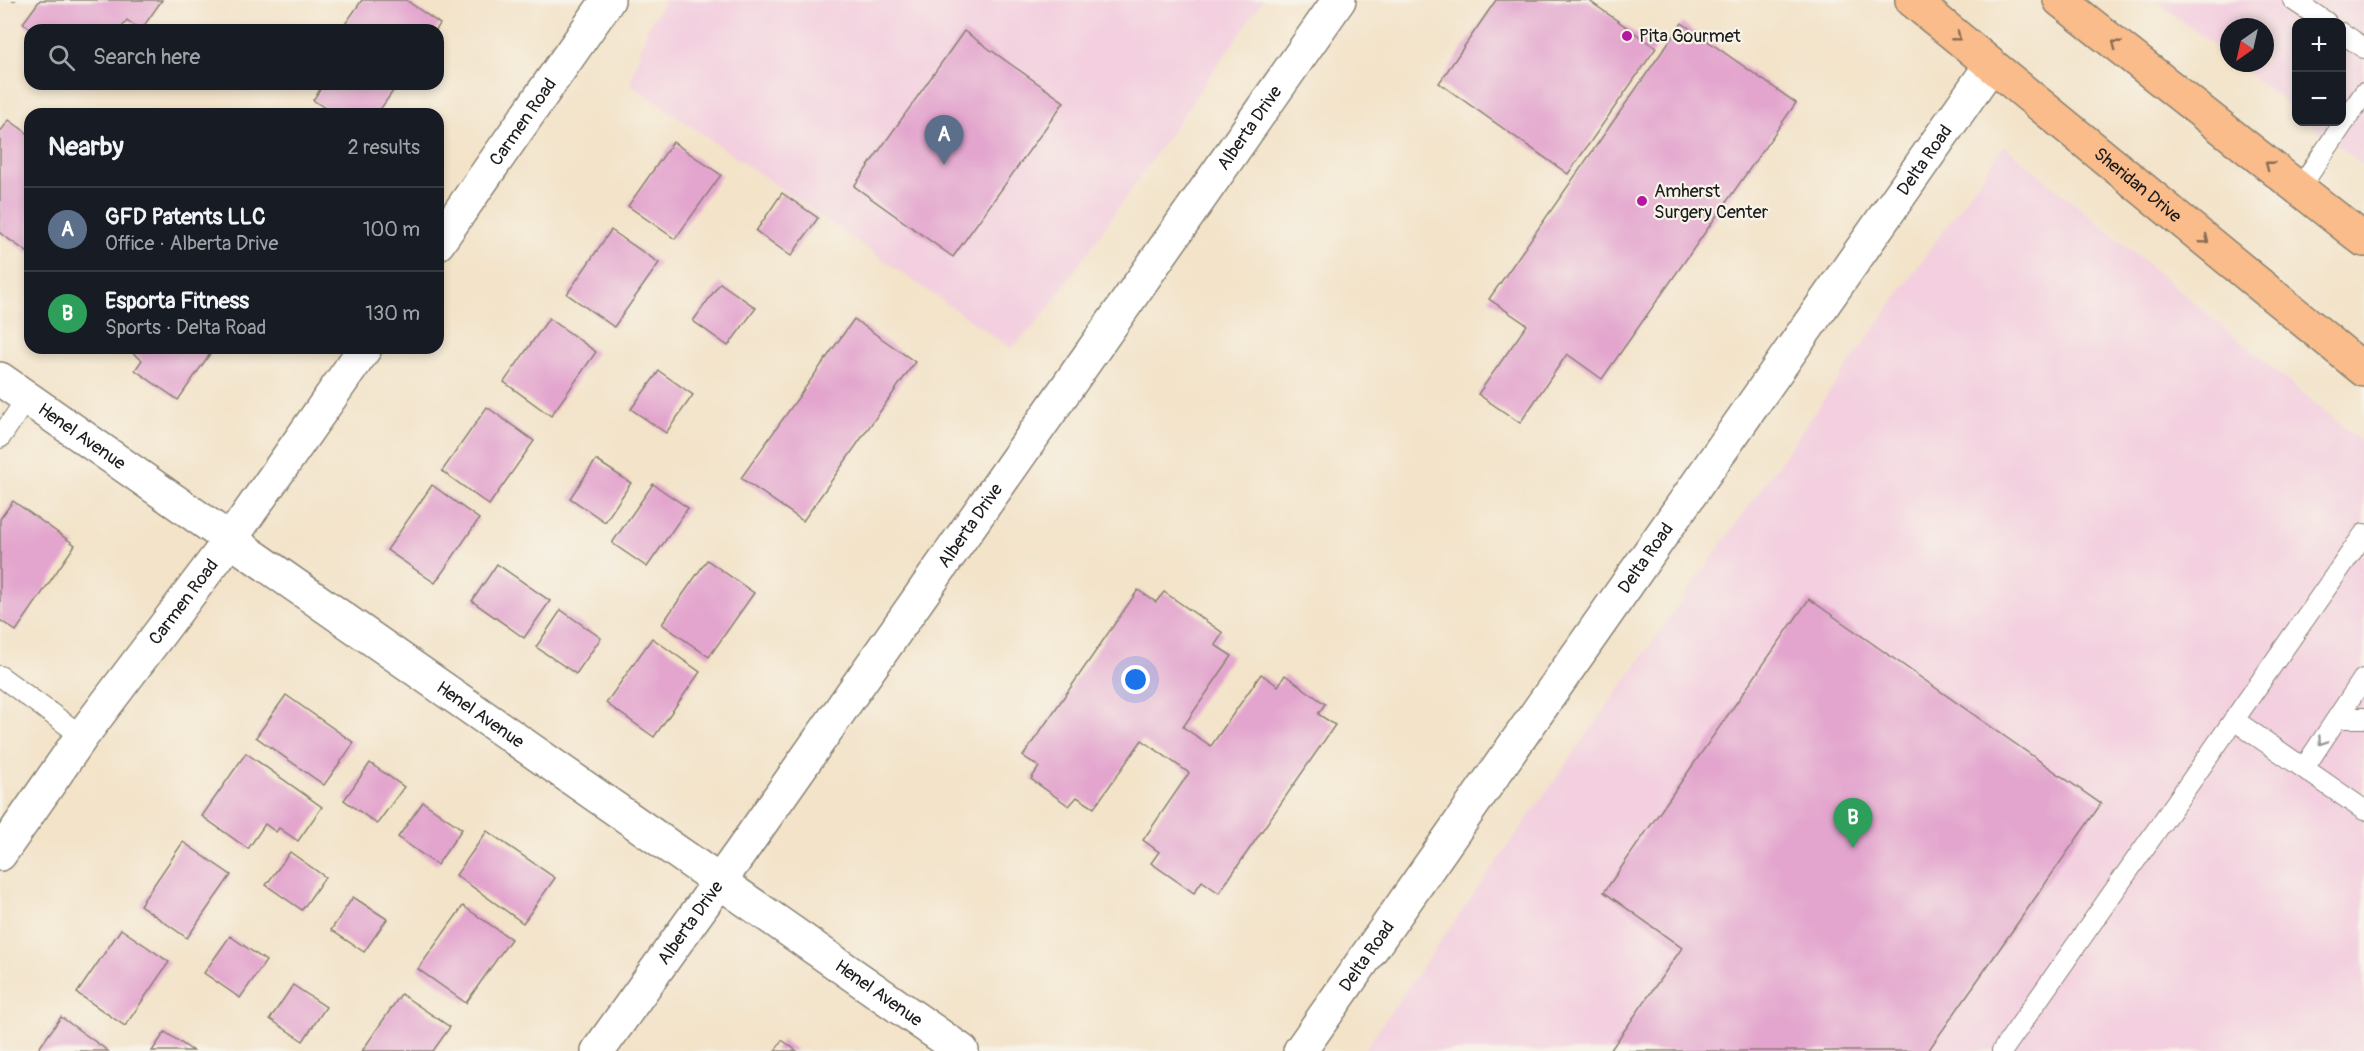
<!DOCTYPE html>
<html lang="en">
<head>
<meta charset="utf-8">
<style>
  body { margin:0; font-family:Pangolin,sans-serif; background:#20242c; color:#f1f3f6 }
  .controls { position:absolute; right:18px; top:18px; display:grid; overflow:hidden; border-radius:12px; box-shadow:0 3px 9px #0003 }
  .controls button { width:54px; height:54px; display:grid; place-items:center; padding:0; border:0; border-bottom:2px solid #363941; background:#171b24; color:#f1f3f6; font:30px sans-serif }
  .compass { position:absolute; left:2220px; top:18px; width:54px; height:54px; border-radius:50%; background:#171b24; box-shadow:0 3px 9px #0003; rotate:214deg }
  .you { position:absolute; left:1136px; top:680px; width:21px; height:21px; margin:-15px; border:4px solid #fff; border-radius:50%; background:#1a73e8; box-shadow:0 0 0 9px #1a73e833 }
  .badge { display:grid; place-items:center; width:39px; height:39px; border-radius:50%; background:#8c9099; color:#fff; font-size:20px; font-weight:700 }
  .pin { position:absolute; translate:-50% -50px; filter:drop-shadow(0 2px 3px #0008) }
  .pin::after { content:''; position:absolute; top:32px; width:21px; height:18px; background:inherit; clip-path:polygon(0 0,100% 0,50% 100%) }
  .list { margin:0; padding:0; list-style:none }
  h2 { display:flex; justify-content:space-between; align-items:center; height:78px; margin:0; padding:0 24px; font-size:26px }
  h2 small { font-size:20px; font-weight:400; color:#9ea1a6 }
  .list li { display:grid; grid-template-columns:39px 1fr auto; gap:18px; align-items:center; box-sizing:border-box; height:84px; padding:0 24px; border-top:2px solid #363941 }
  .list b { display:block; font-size:22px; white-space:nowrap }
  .list p { margin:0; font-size:20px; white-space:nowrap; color:#9ea1a6 }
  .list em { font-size:20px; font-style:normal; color:#9ea1a6 }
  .icon { flex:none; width:33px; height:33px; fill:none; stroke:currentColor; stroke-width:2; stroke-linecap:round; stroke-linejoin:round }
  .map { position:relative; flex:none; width:2364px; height:1051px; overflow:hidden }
  .search { position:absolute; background:#171b24; box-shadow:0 3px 9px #0003; left:24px; top:24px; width:420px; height:66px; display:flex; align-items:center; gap:15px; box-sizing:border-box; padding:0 21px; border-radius:18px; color:#9ea1a6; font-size:22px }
  .panel { position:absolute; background:#171b24; box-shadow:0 3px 9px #0003; left:24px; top:108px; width:420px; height:246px; border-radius:18px }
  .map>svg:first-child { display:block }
</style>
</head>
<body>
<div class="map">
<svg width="2364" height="1051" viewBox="0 0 2364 1051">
  <rect width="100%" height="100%" fill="#f7f3e8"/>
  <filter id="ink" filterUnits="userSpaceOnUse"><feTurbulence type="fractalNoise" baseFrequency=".0167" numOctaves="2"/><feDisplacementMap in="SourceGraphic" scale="12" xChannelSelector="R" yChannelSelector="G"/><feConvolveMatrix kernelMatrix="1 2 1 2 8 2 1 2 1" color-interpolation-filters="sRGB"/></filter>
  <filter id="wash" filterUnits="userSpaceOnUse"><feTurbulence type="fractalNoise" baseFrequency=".008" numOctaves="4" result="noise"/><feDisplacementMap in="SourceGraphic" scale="24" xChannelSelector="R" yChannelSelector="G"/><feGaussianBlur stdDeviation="1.35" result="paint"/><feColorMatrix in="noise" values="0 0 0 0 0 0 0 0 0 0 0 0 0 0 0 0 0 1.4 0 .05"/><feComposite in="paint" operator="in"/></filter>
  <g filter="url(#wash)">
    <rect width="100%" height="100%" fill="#f3e3c9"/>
    <g fill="#f3cfdf">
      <polygon points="666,0 1263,0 1046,312 1012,349 630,84 647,28"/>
      <polygon points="2156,0 2364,0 2364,166 2308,122 2342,122 2342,22 2296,22 2296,112 2235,63 2265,63 2265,27 2229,27 2229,58"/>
      <polygon points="2004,145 2364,444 2364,1051 1363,1051"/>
    </g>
    <g id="blocks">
      <g fill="#e3a5ce">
        <polygon points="40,0 162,0 141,30 127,20 120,30 32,30 23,23"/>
        <polygon points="362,0 406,0 440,24 436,30 341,30"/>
        <polygon points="1496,0 1588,0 1656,48 1568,174 1439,83"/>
        <polygon points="1682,23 1796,103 1602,379 1567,354 1520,423 1478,394 1527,325 1489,299"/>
        <polygon points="964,31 1064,102 953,257 854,186"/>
        <polygon points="311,84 398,84 377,114 334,114 313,100 320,90"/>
        <polygon points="9,120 30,135 30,254 0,233 0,132"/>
        <polygon points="673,142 721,175 675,239 628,206"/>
        <polygon points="782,193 818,218 791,256 756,231"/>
        <polygon points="611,230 659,263 614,327 567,294"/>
        <polygon points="720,283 756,308 728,346 693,321"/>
        <polygon points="549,318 596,352 551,416 504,382"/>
        <polygon points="854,319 915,362 803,521 741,478"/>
        <polygon points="125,348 214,348 178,400 135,370 142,360"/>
        <polygon points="659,371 693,395 666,433 631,409"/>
        <polygon points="487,407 534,441 489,505 442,471"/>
        <polygon points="596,460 631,483 605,522 570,498"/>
        <polygon points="653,484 688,508 647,567 612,543"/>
        <polygon points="432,485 479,519 435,583 387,550"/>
        <polygon points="13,501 75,545 16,631 0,620 0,519"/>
        <polygon points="707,560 754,593 709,657 662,624"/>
        <polygon points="497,564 550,601 524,638 472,601"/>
        <polygon points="1138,590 1156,602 1164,592 1223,633 1215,645 1232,656 1183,727 1211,746 1261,674 1278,686 1285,675 1325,704 1318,714 1335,725 1219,893 1202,881 1194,893 1151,863 1159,852 1143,840 1189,773 1142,740 1094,808 1077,797 1069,806 1031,779 1039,767 1023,756"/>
        <polygon points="1809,599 2101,804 1928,1051 1610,1051 1682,948 1604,892"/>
        <polygon points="561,610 601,638 576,674 536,647"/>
        <polygon points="652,638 700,672 654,737 606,703"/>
        <polygon points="286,695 354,743 324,785 256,737"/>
        <polygon points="246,753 322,807 298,841 279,828 276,832 265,824 248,849 202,816"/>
        <polygon points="370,763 404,787 377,824 344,800"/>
        <polygon points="423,802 462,829 437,865 398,837"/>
        <polygon points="487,831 555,878 523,923 456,875"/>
        <polygon points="183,842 231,875 187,938 140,905"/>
        <polygon points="290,852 325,877 302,910 266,885"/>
        <polygon points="353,897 387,919 364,952 331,930"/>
        <polygon points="463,906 511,939 466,1003 418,969"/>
        <polygon points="121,929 169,962 125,1026 77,993"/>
        <polygon points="230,936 266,961 240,998 204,973"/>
        <polygon points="293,985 326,1007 303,1041 270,1019"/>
        <polygon points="401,994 450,1027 433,1051 362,1051"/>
        <polygon points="61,1017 108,1051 37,1051"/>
        <polygon points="165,1032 193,1051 152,1051"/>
        <polygon points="782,1040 797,1051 775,1051"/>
      </g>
    </g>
  </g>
  <g filter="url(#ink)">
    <use href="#blocks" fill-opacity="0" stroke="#888072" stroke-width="1.5"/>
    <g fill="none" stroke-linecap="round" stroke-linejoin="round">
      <g stroke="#888072" stroke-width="22">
        <g id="service">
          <polyline points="2293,0 2326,22"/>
          <polyline points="2342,33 2364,48"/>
          <polyline points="2299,189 2364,93"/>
          <polyline points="0,438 27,398"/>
          <polyline points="0,676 82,736"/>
          <polyline points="2338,718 2364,718"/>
          <polyline points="2234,720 2364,810"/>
          <polyline points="2304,768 2363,679"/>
          <polyline points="2002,1051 2364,534"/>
        </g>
      </g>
      <g stroke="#888072" stroke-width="36">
        <g id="minor">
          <path id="s1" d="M438 243 608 0"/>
          <path id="s2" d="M0 379 962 1051"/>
          <path id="s3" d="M0 854 82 736 230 540 365 348"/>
          <path id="s4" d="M1300 1051 1991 65"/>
        </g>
      </g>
      <g stroke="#888072" stroke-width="36">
        <g id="tertiary">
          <path id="s5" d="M598 1051 740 853 1339 0"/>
        </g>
      </g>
      <g stroke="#888072" stroke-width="36">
        <g id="primary">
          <path id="s6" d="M1912 0 2364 370"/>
          <polyline points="2060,0 2364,240"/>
        </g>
      </g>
      <polyline stroke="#888072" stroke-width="4" stroke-dasharray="4.5 4.5" stroke-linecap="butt" points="14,1 14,0"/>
      <use href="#service" stroke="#fff" stroke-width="20"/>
      <use href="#minor" stroke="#fff" stroke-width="33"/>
      <use href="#tertiary" stroke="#fff" stroke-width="33"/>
      <use href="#primary" stroke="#f9bc8a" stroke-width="33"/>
    </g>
    <defs><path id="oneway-chevron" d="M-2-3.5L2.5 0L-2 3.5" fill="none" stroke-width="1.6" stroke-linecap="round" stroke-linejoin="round" transform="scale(1.5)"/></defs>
    <g stroke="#8a6c53">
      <use href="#oneway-chevron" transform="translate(1957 37) rotate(39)"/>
      <use href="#oneway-chevron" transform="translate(2116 44) rotate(-142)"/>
      <use href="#oneway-chevron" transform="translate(2269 165) rotate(-142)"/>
      <use href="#oneway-chevron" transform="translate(2205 240) rotate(39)"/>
    </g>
    <use stroke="#999" href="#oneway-chevron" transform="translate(2322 741) rotate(124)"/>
  </g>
  <g fill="#b5179e" stroke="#f7f3e8" stroke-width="2">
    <circle cx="1627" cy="36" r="6"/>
    <circle cx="1642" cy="201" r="6"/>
  </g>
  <g text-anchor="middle" stroke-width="4.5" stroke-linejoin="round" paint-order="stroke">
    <g font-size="18" fill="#1c1c1c" stroke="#f7f3e8" text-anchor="start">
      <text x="1639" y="42">Pita Gourmet</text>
      <text x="1654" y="197">Amherst<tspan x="1654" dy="21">Surgery Center</tspan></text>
    </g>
    <g font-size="18" fill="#1c1c1c" stroke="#f7f3e8">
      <text dy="6" stroke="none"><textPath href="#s1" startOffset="148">Carmen Road</textPath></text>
      <text dy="6" stroke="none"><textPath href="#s5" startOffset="1130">Alberta Drive</textPath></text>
      <text dy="6" stroke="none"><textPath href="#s4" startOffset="1088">Delta Road</textPath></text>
      <text dy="6" stroke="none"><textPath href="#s6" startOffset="292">Sheridan Drive</textPath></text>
      <text dy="6" stroke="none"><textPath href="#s2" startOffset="100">Henel Avenue</textPath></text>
      <text dy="6" stroke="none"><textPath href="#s5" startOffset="644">Alberta Drive</textPath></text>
      <text dy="6" stroke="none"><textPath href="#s4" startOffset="602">Delta Road</textPath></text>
      <text dy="6" stroke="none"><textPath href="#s3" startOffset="312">Carmen Road</textPath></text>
      <text dy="6" stroke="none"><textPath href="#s2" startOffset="586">Henel Avenue</textPath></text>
      <text dy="6" stroke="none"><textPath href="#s5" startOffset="158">Alberta Drive</textPath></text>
      <text dy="6" stroke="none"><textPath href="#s4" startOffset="116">Delta Road</textPath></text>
      <text dy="6" stroke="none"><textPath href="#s2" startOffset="1072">Henel Avenue</textPath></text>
    </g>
  </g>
</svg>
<div class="controls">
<button>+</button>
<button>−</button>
</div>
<svg class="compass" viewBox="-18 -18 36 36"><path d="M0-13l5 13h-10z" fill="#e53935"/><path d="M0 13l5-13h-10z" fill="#9ea1a6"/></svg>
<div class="you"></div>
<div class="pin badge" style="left:944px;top:165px;background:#5c6f8a">A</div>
<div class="pin badge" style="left:1853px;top:848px;background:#2e9e5b">B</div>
<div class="search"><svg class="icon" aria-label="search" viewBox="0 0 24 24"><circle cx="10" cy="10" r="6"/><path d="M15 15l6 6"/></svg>Search here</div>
<section class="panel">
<h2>Nearby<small>2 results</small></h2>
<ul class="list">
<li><span class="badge" style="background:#5c6f8a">A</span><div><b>GFD Patents LLC</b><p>Office · Alberta Drive</p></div><em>100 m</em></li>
<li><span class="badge" style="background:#2e9e5b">B</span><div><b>Esporta Fitness</b><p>Sports · Delta Road</p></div><em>130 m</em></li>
</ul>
</section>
</div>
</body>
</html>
